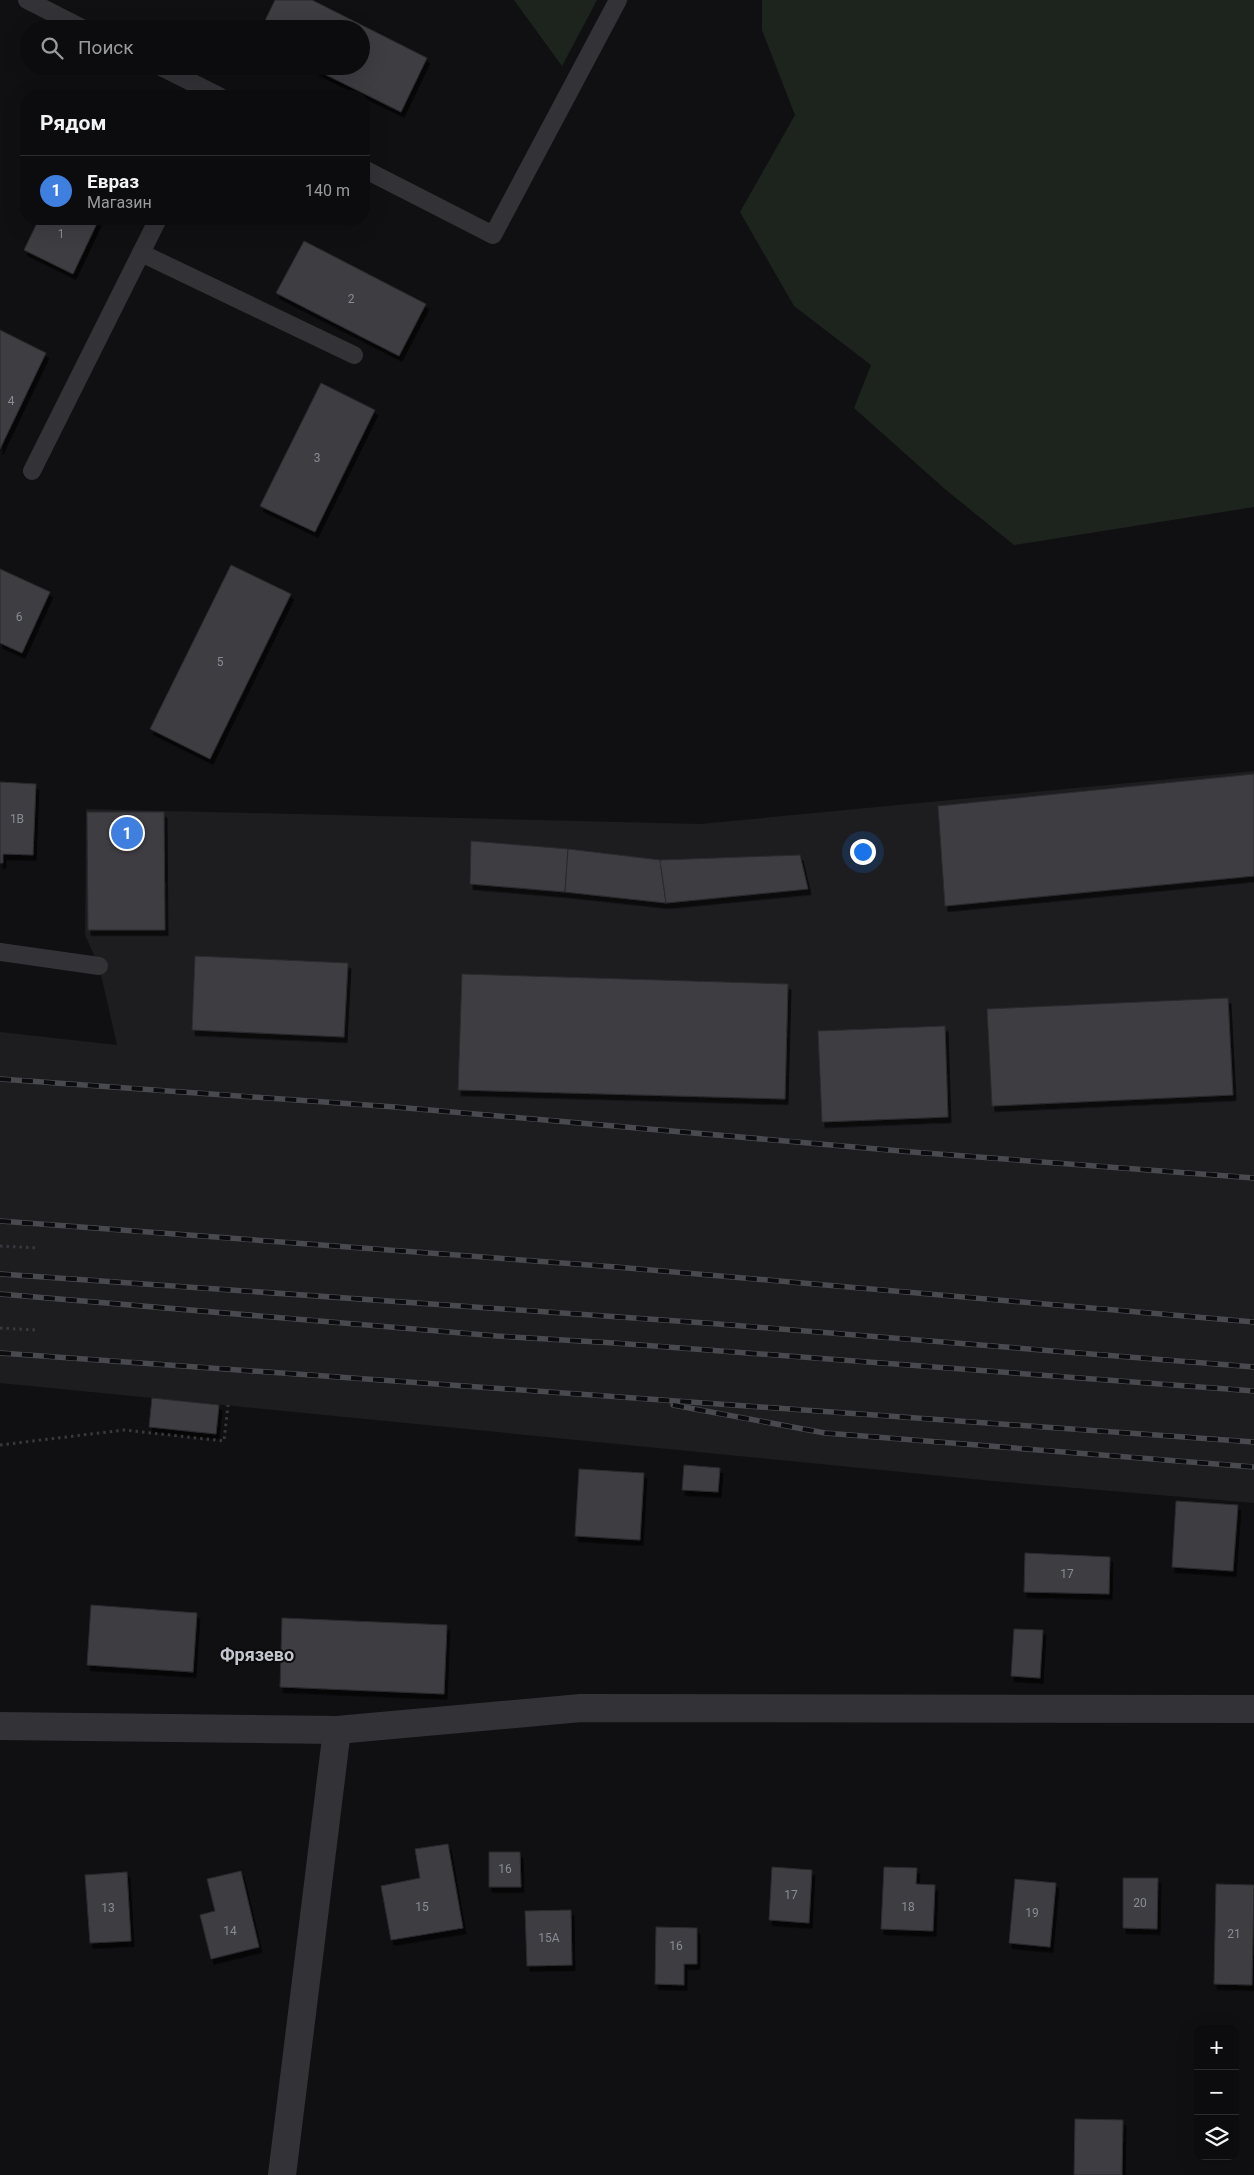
<!DOCTYPE html>
<html lang="ru">
<head>
<meta charset="utf-8">
<style>
  body { margin:0; font-family:Roboto,sans-serif; background:#151517; color:#f1f3f6 }
  .controls { position:absolute; right:15px; bottom:15px; display:grid; overflow:hidden; border-radius:10px; box-shadow:0 5px 20px #0002 }
  .controls button { width:45px; height:45px; display:grid; place-items:center; padding:0; border:0; border-bottom:1px solid #2c2c2e; background:#0c0c0e; color:#f1f3f6; font:25px sans-serif }
  .you { position:absolute; left:862px; top:851px; width:18px; height:18px; margin:-12px; border:4px solid #fff; border-radius:50%; background:#1a73e8; box-shadow:0 0 0 8px #1a73e833 }
  .badge { display:grid; place-items:center; width:32px; height:32px; border-radius:50%; background:#7c3aed; color:#fff; font-size:16px; font-weight:700 }
  .pin { position:absolute; translate:-50% -50%; border:2px solid #fff; box-shadow:0 1px 5px #0006 }
  .list { margin:0; padding:0; list-style:none }
  h2 { display:flex; justify-content:space-between; align-items:center; height:65px; margin:0; padding:0 20px; font-size:21px }
  h2 small { font-size:16px; font-weight:400; color:#9a9b9e }
  .list li { display:grid; grid-template-columns:32px 1fr auto; gap:15px; align-items:center; box-sizing:border-box; height:70px; padding:0 20px; border-top:1px solid #2c2c2e }
  .list b { display:block; font-size:19px; white-space:nowrap }
  .list p { margin:0; font-size:16px; white-space:nowrap; color:#9a9b9e }
  .list em { font-size:16px; font-style:normal; color:#9a9b9e }
  .icon { flex:none; width:28px; height:28px; fill:none; stroke:currentColor; stroke-width:2; stroke-linecap:round; stroke-linejoin:round }
  .map { position:relative; flex:none; width:1254px; height:2175px; overflow:hidden }
  .search { position:absolute; background:#0c0c0e; box-shadow:0 5px 20px #0002; left:20px; top:20px; width:350px; height:55px; display:flex; align-items:center; gap:12px; box-sizing:border-box; padding:0 18px; border-radius:28px; color:#9a9b9e; font-size:19px }
  .panel { position:absolute; background:#0c0c0e; box-shadow:0 5px 20px #0002; left:20px; top:90px; width:350px; height:135px; border-radius:20px }
  .map>svg:first-child { display:block }
</style>
</head>
<body>
<div class="map">
<svg width="1254" height="2175" viewBox="0 0 1254 2175">
  <defs>
    <filter id="shadow"><feDropShadow dx="3" dy="5.5" stdDeviation="0" flood-color="#0009"/></filter>
  </defs>
  <rect width="100%" height="100%" fill="#101012"/>
  <polygon fill="#1d1c1f" points="1254,771 1254,1503 993,1481 0,1383 0,1032 117,1045 99,966 85,935 86,809 700,824"/>
  <g fill="#1d241e">
    <polygon points="514,0 597,0 562,66"/>
    <polygon points="762,0 1254,0 1254,507 1014,545 946,490 854,408 871,365 794,306 740,212 795,115 762,30"/>
  </g>
  <g fill="#3d3d42" stroke="#2b2a2e" filter="url(#shadow)">
    <polygon points="275,0 312,0 427,58 401,112 308,66 361,66 361,29 261,29"/>
    <polygon points="39,219 99,219 73,274 24,250"/>
    <polygon points="304,241 426,304 399,356 276,293"/>
    <polygon points="0,330 46,353 0,449"/>
    <polygon points="321,383 375,410 315,532 260,506"/>
    <polygon points="231,565 291,594 210,759 150,729"/>
    <polygon points="0,569 50,592 22,653 0,643"/>
    <polygon points="1254,774 1254,876 945,906 938,806"/>
    <polygon points="0,782 36,784 33,855 3,854 3,863 0,863"/>
    <polygon points="87,812 164,812 165,930 88,930"/>
    <polygon points="471,841 568,849 565,892 470,884"/>
    <polygon points="568,849 660,860 666,903 565,892"/>
    <polygon points="800,855 808,889 666,903 660,860"/>
    <polygon points="195,956 348,963 344,1037 192,1030"/>
    <polygon points="462,974 788,984 785,1099 458,1090"/>
    <polygon points="1228,998 1233,1095 992,1106 987,1009"/>
    <polygon points="945,1026 948,1117 822,1122 818,1031"/>
    <polygon points="152,1398 219,1405 216,1434 149,1427"/>
    <polygon points="684,1465 720,1468 718,1492 682,1490"/>
    <polygon points="579,1469 644,1473 640,1540 575,1536"/>
    <polygon points="1176,1501 1238,1505 1233,1571 1172,1567"/>
    <polygon points="1025,1553 1110,1557 1109,1594 1024,1592"/>
    <polygon points="91,1605 197,1613 193,1672 87,1665"/>
    <polygon points="282,1618 447,1625 444,1694 280,1687"/>
    <polygon points="1014,1629 1043,1630 1040,1678 1011,1676"/>
    <polygon points="448,1844 463,1928 391,1940 381,1886 420,1878 415,1849"/>
    <polygon points="489,1852 520,1852 521,1887 489,1887"/>
    <polygon points="772,1867 812,1870 809,1923 769,1920"/>
    <polygon points="884,1867 917,1868 916,1884 935,1885 933,1931 881,1929"/>
    <polygon points="241,1871 259,1947 211,1959 200,1915 215,1911 207,1879"/>
    <polygon points="127,1872 131,1941 90,1943 85,1875"/>
    <polygon points="1123,1878 1158,1878 1157,1929 1123,1928"/>
    <polygon points="1015,1879 1056,1883 1050,1947 1009,1943"/>
    <polygon points="1216,1884 1254,1885 1252,1985 1214,1984"/>
    <polygon points="571,1910 572,1965 527,1966 525,1911"/>
    <polygon points="656,1927 697,1928 697,1964 684,1964 684,1985 655,1984"/>
    <polygon points="1075,2119 1123,2120 1122,2175 1074,2175"/>
  </g>
  <g fill="none" stroke-linecap="round" stroke-linejoin="round">
    <g stroke="#38393e" stroke-width="3" stroke-dasharray="2.5 4" stroke-linecap="butt">
      <polyline points="0,1246 39,1248"/>
      <polyline points="0,1328 35,1330"/>
      <polyline points="0,1445 124,1430 224,1441 228,1405"/>
    </g>
    <g stroke="#323237" stroke-width="18">
      <polyline points="27,0 84,29"/>
      <polyline points="159,66 219,96"/>
      <polyline points="364,169 493,235 618,0"/>
      <polyline points="141,253 354,355"/>
      <polyline points="32,471 158,219"/>
      <polyline points="0,952 99,966"/>
    </g>
    <g stroke="#323237" stroke-width="28">
      <polyline points="0,1726 337,1730 581,1708 1254,1709"/>
      <polyline points="282,2175 337,1730"/>
    </g>
    <g stroke="#494a50" stroke-width="5.5">
      <g id="rail">
        <polyline points="0,1079 395,1107 912,1152 1254,1178"/>
        <polyline points="0,1221 616,1267 1254,1322"/>
        <polyline points="0,1274 706,1323 1254,1367"/>
        <polyline points="0,1294 497,1336 614,1343 1254,1391"/>
        <polyline points="0,1353 1254,1442"/>
        <polyline points="673,1405 825,1433 1254,1467"/>
      </g>
    </g>
    <use href="#rail" stroke="#0c0b0d" stroke-width="4" stroke-dasharray="11" stroke-linecap="butt"/>
  </g>
  <g text-anchor="middle" stroke-width="4" stroke-linejoin="round" paint-order="stroke">
    <g font-size="12" fill="#898c96">
      <text x="61" y="238">1</text>
      <text x="351" y="303">2</text>
      <text x="11" y="405">4</text>
      <text x="317" y="462">3</text>
      <text x="19" y="621">6</text>
      <text x="220" y="666">5</text>
      <text x="17" y="823">1В</text>
      <text x="1067" y="1578">17</text>
      <text x="505" y="1873">16</text>
      <text x="791" y="1899">17</text>
      <text x="1140" y="1907">20</text>
      <text x="422" y="1911">15</text>
      <text x="908" y="1911">18</text>
      <text x="108" y="1912">13</text>
      <text x="1032" y="1917">19</text>
      <text x="230" y="1935">14</text>
      <text x="1234" y="1938">21</text>
      <text x="549" y="1942">15А</text>
      <text x="676" y="1950">16</text>
    </g>
    <g font-size="18" font-weight="bold" fill="#c3c5cf" stroke="#0c0b0d">
      <text x="257" y="1661">Фрязево</text>
    </g>
  </g>
</svg>
<div class="controls">
<button>+</button>
<button>−</button>
<button><svg class="icon" aria-label="layers" viewBox="0 0 24 24"><path d="M12 4l9 5-9 5-9-5zM3 14l9 5 9-5"/></svg></button>
</div>
<div class="you"></div>
<div class="pin badge" style="left:127px;top:833px;background:#3f7fe0">1</div>
<div class="search"><svg class="icon" aria-label="search" viewBox="0 0 24 24"><circle cx="10" cy="10" r="6"/><path d="M15 15l6 6"/></svg>Поиск</div>
<section class="panel">
<h2>Рядом<small></small></h2>
<ul class="list">
<li><span class="badge" style="background:#3f7fe0">1</span><div><b>Евраз</b><p>Магазин</p></div><em>140 m</em></li>
</ul>
</section>
</div>
</body>
</html>
